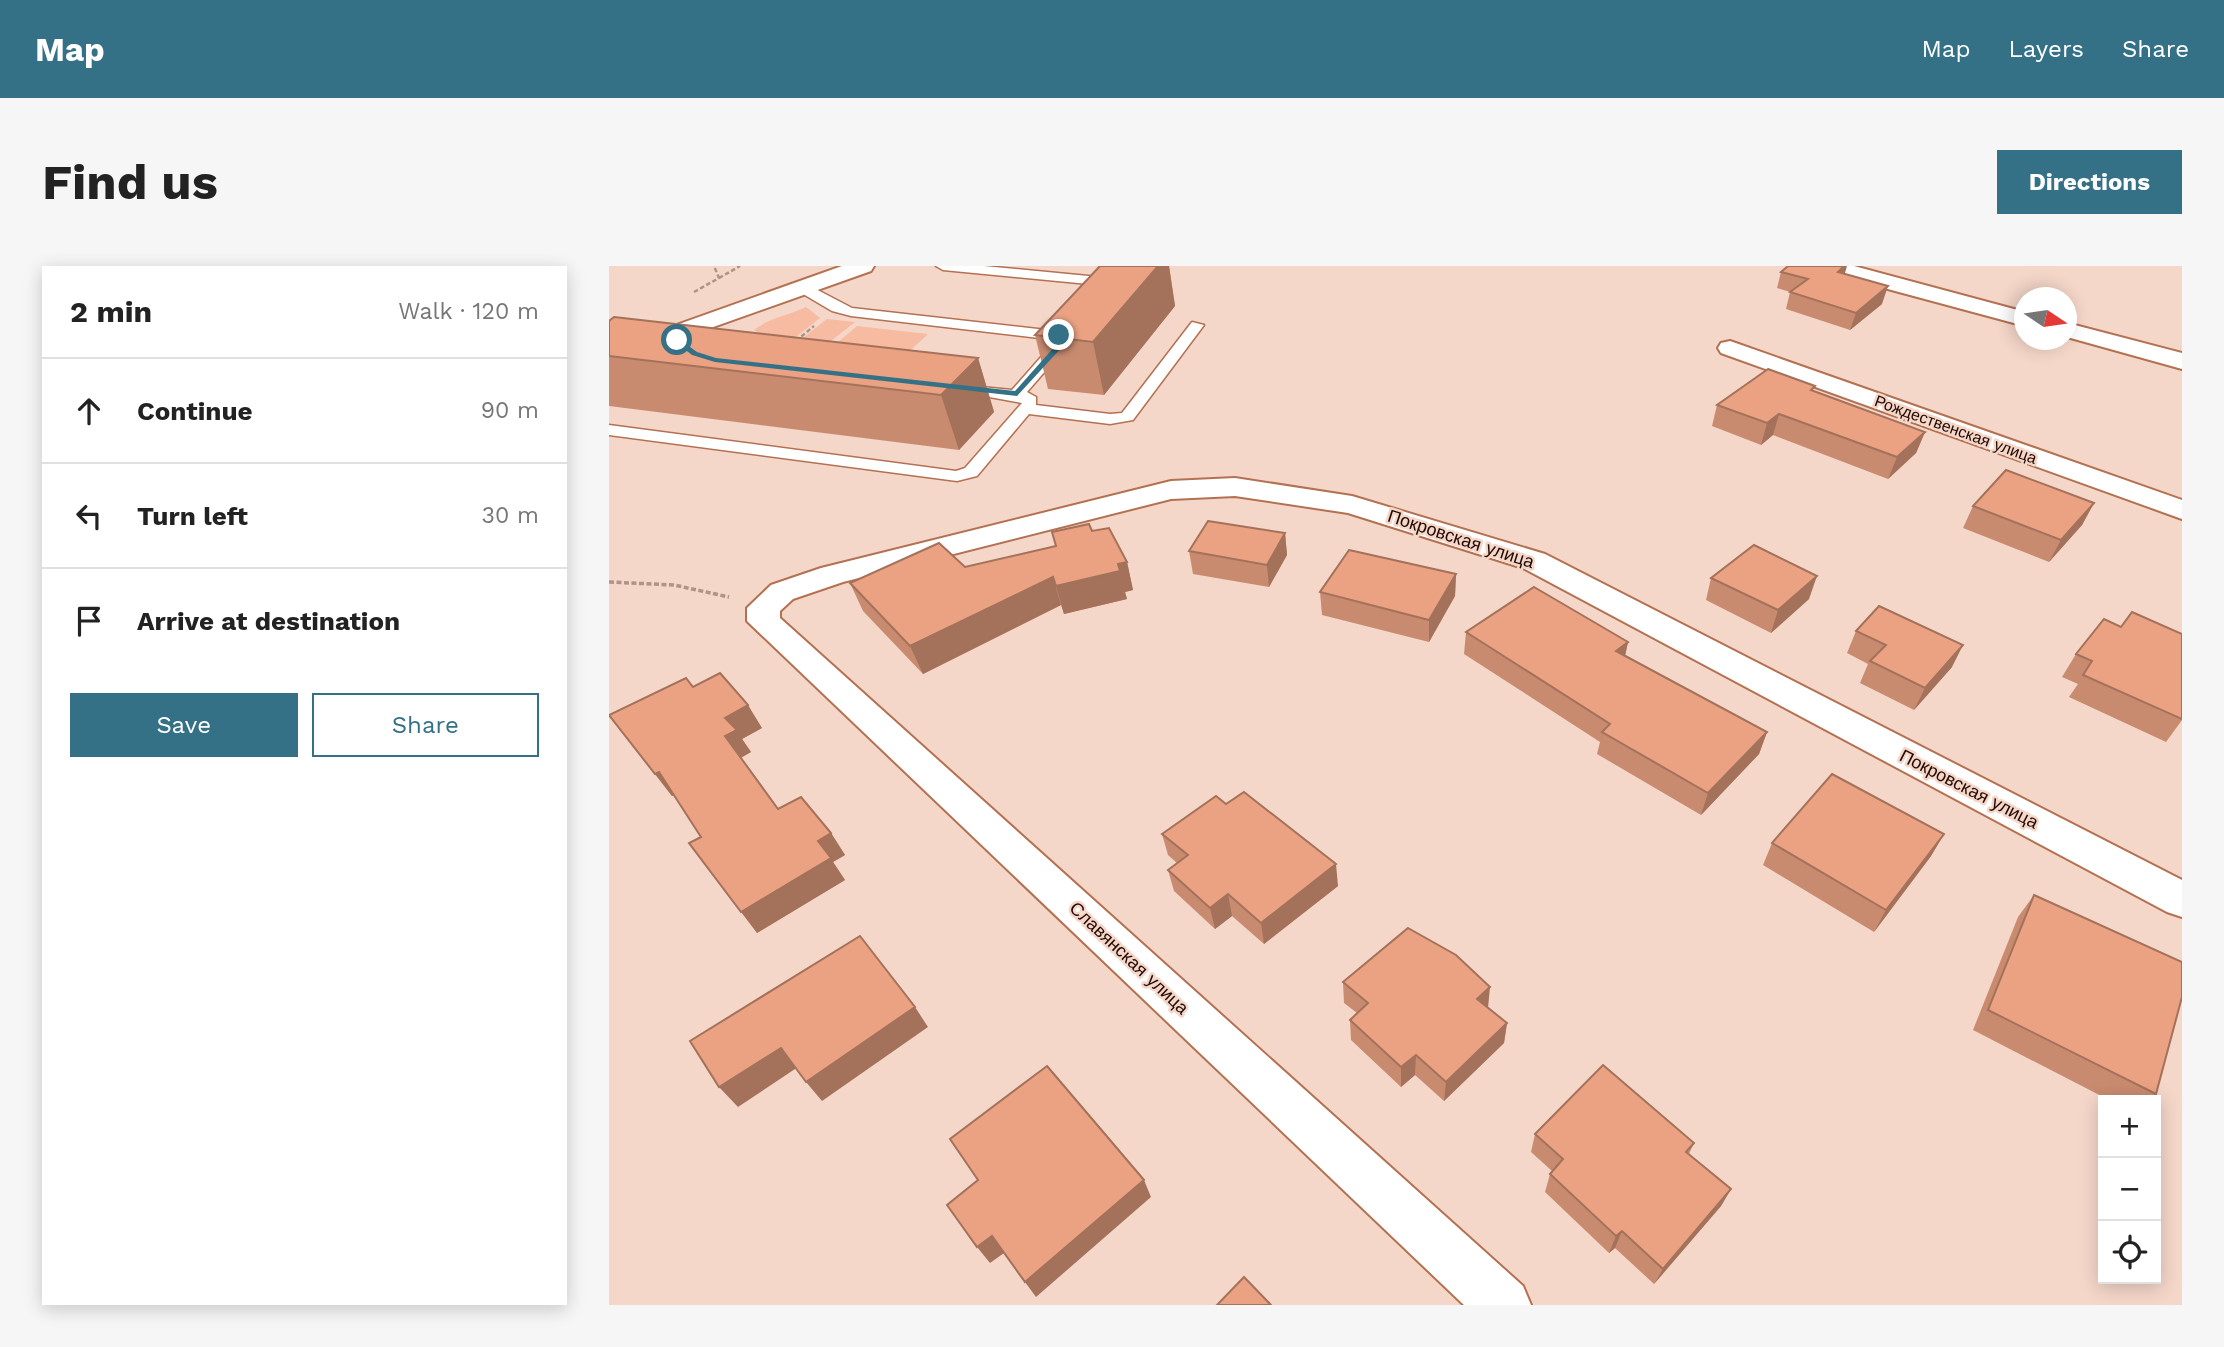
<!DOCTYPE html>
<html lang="en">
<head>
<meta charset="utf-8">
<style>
  body { margin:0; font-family:"Work Sans",sans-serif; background:#f6f6f6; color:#222 }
  .controls { position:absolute; right:21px; bottom:21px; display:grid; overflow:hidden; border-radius:0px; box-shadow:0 4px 18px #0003 }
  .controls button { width:63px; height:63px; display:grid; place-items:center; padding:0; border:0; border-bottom:2px solid #e0e0e0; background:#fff; color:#222; font:35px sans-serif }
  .compass { position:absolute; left:1405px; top:21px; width:63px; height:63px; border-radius:50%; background:#fff; box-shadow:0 4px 18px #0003; rotate:103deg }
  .stop { position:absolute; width:21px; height:21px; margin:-16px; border:5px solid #347187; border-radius:50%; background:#fff }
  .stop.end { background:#347187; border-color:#fff; box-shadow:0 2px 7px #0008 }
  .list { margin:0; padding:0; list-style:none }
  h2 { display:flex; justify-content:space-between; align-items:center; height:91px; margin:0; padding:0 28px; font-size:30px }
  h2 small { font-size:23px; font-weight:400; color:#767676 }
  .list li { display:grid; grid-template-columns:46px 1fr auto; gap:21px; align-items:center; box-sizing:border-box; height:105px; padding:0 28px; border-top:2px solid #e0e0e0 }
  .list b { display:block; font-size:26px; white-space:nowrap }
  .list em { font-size:23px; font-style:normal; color:#767676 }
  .actions { display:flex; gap:14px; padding:21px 28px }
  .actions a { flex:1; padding:16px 0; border:2px solid #347187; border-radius:0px; text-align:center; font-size:24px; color:#347187 }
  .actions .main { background:#347187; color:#fff }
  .icon { flex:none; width:38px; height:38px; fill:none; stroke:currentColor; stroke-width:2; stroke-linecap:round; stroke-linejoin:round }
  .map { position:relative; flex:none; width:1573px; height:1039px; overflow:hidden; border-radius:0px }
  header { display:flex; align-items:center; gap:42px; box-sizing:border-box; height:98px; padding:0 35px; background:#347187; color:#fff }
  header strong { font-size:33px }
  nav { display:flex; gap:38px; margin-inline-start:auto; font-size:24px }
  .intro { display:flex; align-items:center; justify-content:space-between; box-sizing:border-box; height:168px; padding:0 42px }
  h1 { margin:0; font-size:49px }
  .button { padding:18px 32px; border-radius:0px; background:#347187; color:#fff; font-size:24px; font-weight:700 }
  main { display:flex; gap:42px; padding:0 42px }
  aside { flex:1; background:#fff; border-radius:0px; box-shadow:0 4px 18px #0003 }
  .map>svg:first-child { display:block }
</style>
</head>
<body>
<header>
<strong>Map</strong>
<nav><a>Map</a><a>Layers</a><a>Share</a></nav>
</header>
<div class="intro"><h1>Find us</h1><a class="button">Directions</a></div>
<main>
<aside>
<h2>2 min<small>Walk · 120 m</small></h2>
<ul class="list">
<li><svg class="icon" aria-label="ahead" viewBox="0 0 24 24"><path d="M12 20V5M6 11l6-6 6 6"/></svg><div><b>Continue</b></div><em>90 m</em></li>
<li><svg class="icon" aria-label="left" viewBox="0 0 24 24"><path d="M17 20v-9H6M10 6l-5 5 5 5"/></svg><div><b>Turn left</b></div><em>30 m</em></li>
<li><svg class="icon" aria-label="arrive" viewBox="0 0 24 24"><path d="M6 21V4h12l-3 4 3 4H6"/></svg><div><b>Arrive at destination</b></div></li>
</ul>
<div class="actions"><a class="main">Save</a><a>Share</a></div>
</aside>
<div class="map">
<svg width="1573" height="1039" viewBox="0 0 1573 1039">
  <rect width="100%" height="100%" fill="#f5d7c9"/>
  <g fill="#f6bba0">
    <path d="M197 41 211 52 178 78 166 77 145 64C163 50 177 51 197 41Z"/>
    <polygon points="218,53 246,56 213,82 185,79"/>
    <polygon points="248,60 319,68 294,91 221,83"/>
  </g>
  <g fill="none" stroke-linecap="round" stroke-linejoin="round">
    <g stroke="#b47151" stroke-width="3">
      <g id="lane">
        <polygon points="327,0 375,0 500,12 507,16 500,20 334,4"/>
        <polygon points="189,19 199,19 243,42 455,66 461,73 458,80 418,126 427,131 427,139 501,148 513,147 583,56 595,59 524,154 501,158 420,148 368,210 348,215 0,169 0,159 347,205 356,202 413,137 342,124 342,118 403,124 447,74 242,50 223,45 189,25"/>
      </g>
    </g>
    <g stroke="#b47151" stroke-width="4">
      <g id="street">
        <polygon points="233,0 265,0 262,5 0,98 0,83"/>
        <polygon points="1209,0 1245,0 1416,46 1416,60 1212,5"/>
        <polygon points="1458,57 1573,87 1573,103 1458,71"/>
        <polygon points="1121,75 1573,234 1573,253 1112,87 1109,82 1112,77"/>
        <polygon points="626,212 743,230 936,288 1573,614 1573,651 1558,646 914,302 739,247 626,230 562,233 234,316 184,333 171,345 171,352 914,1020 922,1039 855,1039 138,355 138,342 162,319 212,302 562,215"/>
      </g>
    </g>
    <g stroke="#af9387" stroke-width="2.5" stroke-dasharray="4.5 2.5" stroke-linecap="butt">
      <polyline points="110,12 131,0"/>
      <polyline points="85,26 110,12 105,0"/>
      <polyline points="187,75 205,60"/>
    </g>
    <polyline stroke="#af9387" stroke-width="3.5" stroke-dasharray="5 2.5" stroke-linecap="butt" points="0,316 65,319 120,331"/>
    <use href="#lane" fill="#fff" fill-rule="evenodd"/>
    <use href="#street" fill="#fff" fill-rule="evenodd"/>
  </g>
  <g fill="#c98b70">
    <polygon points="491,0 560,0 566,40 495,129 439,123 426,69"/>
    <polygon points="1172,6 1236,7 1273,38 1241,64 1177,43 1181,26 1168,22"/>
    <polygon points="0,55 369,92 385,146 350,184 0,140"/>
    <polygon points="1205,125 1316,166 1307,187 1279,213 1164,169 1152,179 1103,160 1108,139"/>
    <polygon points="1485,237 1473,259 1440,296 1354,262 1364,240"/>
    <polygon points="483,265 518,296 524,324 516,326 518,333 455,348 452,339 314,408 254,345 241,317 356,301 447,280"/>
    <polygon points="676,267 678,289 660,321 584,308 580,285"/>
    <polygon points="847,308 846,330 820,376 713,349 711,326"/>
    <polygon points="1102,312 1200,333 1162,367 1097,334"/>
    <polygon points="1512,361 1573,368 1573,454 1557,476 1460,431 1469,418 1453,411 1467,388"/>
    <polygon points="1247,365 1343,401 1305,444 1251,417 1259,398 1238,387"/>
    <polygon points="857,366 1019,376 1016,390 1158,466 1150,488 1092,549 988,488 991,476 855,388"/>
    <polygon points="0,449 153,462 133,473 142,486 132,492 169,543 222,567 236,589 224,596 236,614 148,667 92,571 65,529 63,530"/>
    <polygon points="617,538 729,620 655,678 623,650 606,663 565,625 559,604 568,597 559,589 553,568"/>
    <polygon points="1335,568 1322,590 1265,666 1154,599 1163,577"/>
    <polygon points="1425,629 1547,828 1540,834 1500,834 1364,764 1409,651"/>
    <polygon points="734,716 879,742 898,757 895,777 835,835 806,809 792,821 742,774 741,754 748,747 735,737"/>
    <polygon points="926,868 1085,877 1080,888 1122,923 1112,940 1045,1018 1006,982 1000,987 936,926 941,908 943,905 922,886"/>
  </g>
  <g fill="#a4715b">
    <polygon points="549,0 560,0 566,40 495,129 484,76"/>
    <polygon points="1235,0 1238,0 1234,14 1229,6"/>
    <polygon points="1279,20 1273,38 1241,64 1247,47"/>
    <polygon points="369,92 385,146 350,184 332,129"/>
    <polygon points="1170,148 1164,169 1152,179 1158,157"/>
    <polygon points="1316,166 1307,187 1279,213 1288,191"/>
    <polygon points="1485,237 1473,259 1440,296 1452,274"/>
    <polygon points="676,267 678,289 660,321 658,299"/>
    <polygon points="518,296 524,324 516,326 518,333 455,348 447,320 509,298"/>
    <polygon points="847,308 846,330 820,376 820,354"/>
    <polygon points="1208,310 1200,333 1162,367 1169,344"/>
    <polygon points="444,311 452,339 314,408 301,380"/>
    <polygon points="1019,376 1014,399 1007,385"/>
    <polygon points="1354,379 1343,401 1305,444 1316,422"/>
    <polygon points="139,439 153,462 133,473 142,486 131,492 116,470 116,452"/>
    <polygon points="1158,466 1150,488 1092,549 1099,527"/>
    <polygon points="50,506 66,528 63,530 46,508"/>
    <polygon points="222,567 236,589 224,596 236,614 148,667 132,646 209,575"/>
    <polygon points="1335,568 1322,590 1265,666 1277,644"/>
    <polygon points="727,598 729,620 655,678 652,657"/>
    <polygon points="619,628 623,650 606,663 601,642"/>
    <polygon points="881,721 879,742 868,733"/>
    <polygon points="306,741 319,761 213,835 197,816"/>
    <polygon points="898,757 895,777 835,835 837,816"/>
    <polygon points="172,782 189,801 129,841 110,821"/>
    <polygon points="807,789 806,809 792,821 792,801"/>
    <polygon points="535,914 542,931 427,1031 416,1016"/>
    <polygon points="1122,923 1112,940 1045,1018 1054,1003"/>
    <polygon points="1013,965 1006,982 1000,987 1007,970"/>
    <polygon points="383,970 395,987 381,997 368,981"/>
  </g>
  <g fill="#eaa282" stroke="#a4715b" stroke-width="2">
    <polygon points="491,0 549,0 484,76 426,69"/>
    <polygon points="1179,0 1235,0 1229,6 1279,20 1247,47 1181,26 1199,13 1172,6"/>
    <polygon points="5,51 369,92 332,129 0,90 0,55"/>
    <polygon points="1159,103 1206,120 1202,124 1316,166 1288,191 1170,148 1158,157 1108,139"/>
    <polygon points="1397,204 1485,237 1452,274 1364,240"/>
    <polygon points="599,255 676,267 658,299 580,285"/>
    <polygon points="480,258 483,265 500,262 518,296 509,298 511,305 447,320 444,311 301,380 241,317 330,277 356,301 447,280 443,266"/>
    <polygon points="1145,279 1208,310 1169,344 1102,312"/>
    <polygon points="740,284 847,308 820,354 711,326"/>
    <polygon points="925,321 1019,376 1007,385 1158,466 1099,527 993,466 1001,458 857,366"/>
    <polygon points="1270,340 1354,379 1316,422 1261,395 1277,379 1247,365"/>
    <polygon points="1523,346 1573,368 1573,453 1474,409 1483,395 1467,388 1495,353 1512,361"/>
    <polygon points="111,407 139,439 116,452 128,464 116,470 169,543 192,531 222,567 209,575 222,592 132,646 80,577 92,571 50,506 46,508 0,449 77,412 84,421"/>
    <polygon points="1223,508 1335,568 1277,644 1163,577"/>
    <polygon points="635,526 727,598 652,657 619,628 601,642 559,604 579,589 553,568 607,530 617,538"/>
    <polygon points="1425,629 1573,696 1573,731 1547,828 1379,744"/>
    <polygon points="799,662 847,689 881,721 868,733 898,757 837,816 807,789 792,801 741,754 759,737 734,716"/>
    <polygon points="251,670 306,741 197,816 172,782 110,821 81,775"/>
    <polygon points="994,799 1085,877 1077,886 1122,923 1054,1003 1013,965 1007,970 941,908 954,893 926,868"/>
    <polygon points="438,800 535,914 416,1016 383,970 368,981 338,939 369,914 341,873"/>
    <polygon points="635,1011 662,1039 608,1039"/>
  </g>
  <polygon fill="#347187" points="450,67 458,73 454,80 408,130 106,96 83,89 64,74 70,73 88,86 107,92 406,125 447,79 450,73 447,69"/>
  <g text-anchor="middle" stroke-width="5" stroke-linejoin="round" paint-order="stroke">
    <g font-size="16" fill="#220901" stroke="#f5d7c9">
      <text transform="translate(1347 163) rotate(20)" y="6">Рождественская улица</text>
    </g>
    <g font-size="18" fill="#220901" stroke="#f5d7c9">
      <text transform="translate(852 273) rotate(18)" y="6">Покровская улица</text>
      <text transform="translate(1360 523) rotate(27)" y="6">Покровская улица</text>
      <text transform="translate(520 692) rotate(43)" y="6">Славянская улица</text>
    </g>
  </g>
</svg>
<div class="controls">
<button>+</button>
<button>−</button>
<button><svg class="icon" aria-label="locate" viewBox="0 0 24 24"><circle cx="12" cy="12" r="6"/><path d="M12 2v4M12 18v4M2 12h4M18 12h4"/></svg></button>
</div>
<svg class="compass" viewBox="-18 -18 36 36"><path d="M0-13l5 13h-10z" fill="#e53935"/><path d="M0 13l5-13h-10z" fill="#767676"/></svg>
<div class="stop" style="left:68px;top:74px"></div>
<div class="stop end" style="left:450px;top:69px"></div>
</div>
</main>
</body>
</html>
